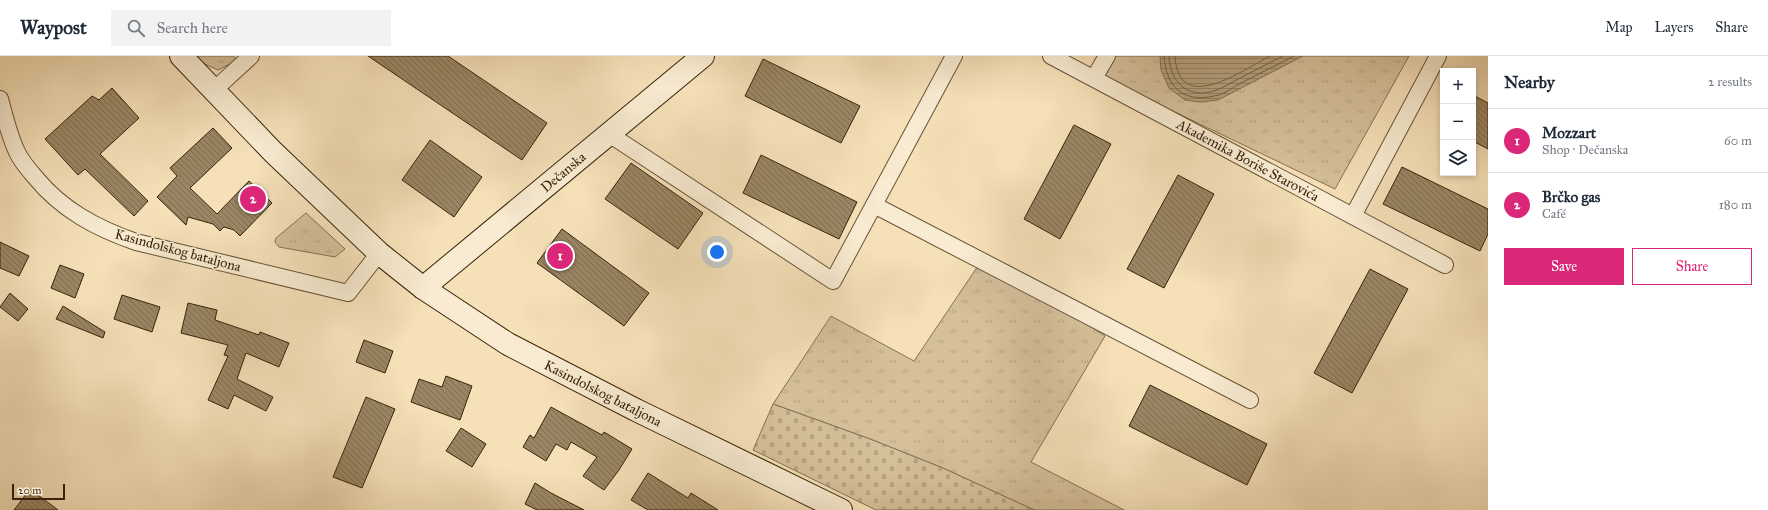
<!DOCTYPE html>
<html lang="en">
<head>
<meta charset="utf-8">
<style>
  body { margin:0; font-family:"IM FELL Great Primer",serif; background:#f2f2f3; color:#1f2937 }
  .controls { position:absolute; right:12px; top:12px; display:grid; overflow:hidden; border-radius:0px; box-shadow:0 2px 6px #0003 }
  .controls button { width:36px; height:36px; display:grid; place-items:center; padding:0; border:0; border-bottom:1px solid #e0e1e3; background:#fff; color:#1f2937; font:20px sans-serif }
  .scale { position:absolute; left:12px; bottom:10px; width:53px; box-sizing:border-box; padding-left:4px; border:2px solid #38240a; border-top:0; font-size:11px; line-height:14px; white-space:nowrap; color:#38240a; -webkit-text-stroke:3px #f8ebd1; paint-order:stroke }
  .you { position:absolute; left:717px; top:196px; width:14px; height:14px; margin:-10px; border:3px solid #fff; border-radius:50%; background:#1a73e8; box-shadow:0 0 0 6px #1a73e833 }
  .badge { display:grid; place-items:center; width:26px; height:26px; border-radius:50%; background:#db2777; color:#fff; font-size:13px; font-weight:700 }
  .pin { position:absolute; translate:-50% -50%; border:2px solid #fff; box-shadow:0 1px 4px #0006 }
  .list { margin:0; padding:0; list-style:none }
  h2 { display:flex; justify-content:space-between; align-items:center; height:52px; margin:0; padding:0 16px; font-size:17px }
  h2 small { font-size:13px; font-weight:400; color:#747a83 }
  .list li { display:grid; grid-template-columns:26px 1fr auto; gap:12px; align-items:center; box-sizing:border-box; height:64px; padding:0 16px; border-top:1px solid #e0e1e3 }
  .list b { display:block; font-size:15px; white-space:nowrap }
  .list p { margin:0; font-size:13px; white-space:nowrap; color:#747a83 }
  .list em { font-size:13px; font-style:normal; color:#747a83 }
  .actions { display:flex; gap:8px; padding:12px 16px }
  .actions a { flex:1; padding:9px 0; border:1px solid #db2777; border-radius:0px; text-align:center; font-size:14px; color:#db2777 }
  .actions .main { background:#db2777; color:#fff }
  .icon { flex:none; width:22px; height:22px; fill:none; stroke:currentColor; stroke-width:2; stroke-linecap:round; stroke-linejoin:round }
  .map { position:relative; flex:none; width:1488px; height:454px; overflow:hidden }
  header { display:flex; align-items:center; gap:24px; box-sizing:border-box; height:56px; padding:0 20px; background:#fff; border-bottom:1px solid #e0e1e3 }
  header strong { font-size:19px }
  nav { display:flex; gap:22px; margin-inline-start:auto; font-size:14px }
  .search { width:280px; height:36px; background:#f2f2f3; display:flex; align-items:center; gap:10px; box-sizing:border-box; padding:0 14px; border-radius:0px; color:#747a83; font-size:15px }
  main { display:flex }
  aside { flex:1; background:#fff }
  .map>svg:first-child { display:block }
</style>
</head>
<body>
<header>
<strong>Waypost</strong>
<div class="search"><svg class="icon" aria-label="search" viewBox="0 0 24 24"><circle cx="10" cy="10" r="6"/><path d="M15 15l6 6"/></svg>Search here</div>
<nav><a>Map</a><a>Layers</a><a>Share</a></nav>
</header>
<main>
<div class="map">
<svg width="1488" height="454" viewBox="0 0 1488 454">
  <defs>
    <pattern id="grass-tufts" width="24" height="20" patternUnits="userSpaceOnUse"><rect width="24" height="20" fill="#d5c09a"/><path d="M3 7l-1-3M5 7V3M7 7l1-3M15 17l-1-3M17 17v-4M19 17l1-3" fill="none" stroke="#b8a583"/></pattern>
    <pattern id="cemetery-stones" width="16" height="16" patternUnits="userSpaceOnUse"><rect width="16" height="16" fill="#d5c09a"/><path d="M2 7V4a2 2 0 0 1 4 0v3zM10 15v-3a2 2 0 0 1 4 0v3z" fill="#b8a583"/></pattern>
    <pattern id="water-rules" width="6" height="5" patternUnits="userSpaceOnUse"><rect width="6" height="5" fill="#b5a07d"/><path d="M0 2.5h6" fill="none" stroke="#948265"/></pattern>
    <pattern id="building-back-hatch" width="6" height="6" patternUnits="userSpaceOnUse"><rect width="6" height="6" fill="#9a8664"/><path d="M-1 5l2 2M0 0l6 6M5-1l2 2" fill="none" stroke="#7f6d51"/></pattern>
  </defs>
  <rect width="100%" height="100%" fill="#f5e0b8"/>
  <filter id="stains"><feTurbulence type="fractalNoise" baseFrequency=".005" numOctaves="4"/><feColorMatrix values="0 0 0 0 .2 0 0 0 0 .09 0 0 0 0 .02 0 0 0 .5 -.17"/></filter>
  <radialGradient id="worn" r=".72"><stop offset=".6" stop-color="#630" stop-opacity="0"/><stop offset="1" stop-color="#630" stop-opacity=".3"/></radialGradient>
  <g fill="url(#grass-tufts)" stroke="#867252">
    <polygon points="193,0 233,0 238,4 218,14 198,5"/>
    <polygon points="1115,0 1409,0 1335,133 1102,21"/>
    <polygon points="306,157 345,193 335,201 279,191 275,186 276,182"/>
    <polygon points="984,201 1105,280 1031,406 1124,454 1034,454 943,412 870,383 773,348 831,260 914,305"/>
  </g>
  <polygon fill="url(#cemetery-stones)" stroke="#867252" points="773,348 870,383 943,412 1034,454 876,454 753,394"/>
  <polygon fill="url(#water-rules)" stroke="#836e4f" points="1160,0 1303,0 1218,44 1200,46 1185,44 1169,32 1161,14"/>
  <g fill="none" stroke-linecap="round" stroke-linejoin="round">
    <g stroke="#766244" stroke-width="1">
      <path d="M1164 0C1166 31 1183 47 1214 40 1223 39 1232 32 1239 28 1257 19 1276 9 1294 0"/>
      <path d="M1169 0C1170 26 1187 43 1214 35 1221 33 1229 28 1236 24 1252 16 1267 8 1283 0"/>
      <path d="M1175 0C1178 61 1243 14 1270 0"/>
    </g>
  </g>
  <g fill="url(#building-back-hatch)" stroke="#38240a">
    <polygon points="368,0 448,0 547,67 522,104"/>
    <polygon points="763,3 860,50 841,87 745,40"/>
    <polygon points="112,32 139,62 100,98 148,145 134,160 85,113 78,119 45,83 92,40 99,44"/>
    <polygon points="1473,39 1488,47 1488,93 1473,85"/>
    <polygon points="1074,69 1111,88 1060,183 1024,163"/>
    <polygon points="213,72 232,92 190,132 217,158 249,125 272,147 240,180 234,174 224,171 220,175 213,168 188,161 186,169 157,141 177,120 170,112"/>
    <polygon points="430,84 482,121 454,161 402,124"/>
    <polygon points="761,99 857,146 839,183 743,137"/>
    <polygon points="631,107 703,157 678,193 605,143"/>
    <polygon points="1402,111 1488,153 1488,178 1480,195 1383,148"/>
    <polygon points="1178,119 1214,138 1164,232 1127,213"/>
    <polygon points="562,173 649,237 624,270 537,207"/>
    <polygon points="0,186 29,200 19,220 0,212"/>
    <polygon points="60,209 84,218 75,242 51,232"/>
    <polygon points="1370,213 1408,233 1352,337 1314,317"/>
    <polygon points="10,237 28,253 18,265 0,251"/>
    <polygon points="122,239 160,251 152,276 114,263"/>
    <polygon points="188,247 217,254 215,264 259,279 260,276 289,287 279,311 246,297 237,323 273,341 266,355 234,339 228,353 208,344 228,300 224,299 228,289 181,277"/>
    <polygon points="63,250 105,276 103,282 56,263"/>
    <polygon points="364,284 393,295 385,317 356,306"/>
    <polygon points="446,320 472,330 460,364 411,346 419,323 442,331"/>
    <polygon points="1150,329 1267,388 1247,429 1129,370"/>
    <polygon points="366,341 395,353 362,432 333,421"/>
    <polygon points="551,351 602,379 604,376 632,393 619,414 604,434 583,420 597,401 571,386 567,394 556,388 546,405 523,391 530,379 534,382"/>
    <polygon points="461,372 486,388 472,411 446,395"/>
    <polygon points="648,417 688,442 691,437 718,454 648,454 631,444"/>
    <polygon points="535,427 551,437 584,454 537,454 525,448"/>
    <polygon points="30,433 58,454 14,454"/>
  </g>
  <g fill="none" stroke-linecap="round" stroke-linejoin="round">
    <g stroke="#675336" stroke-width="18">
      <g id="street">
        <polyline points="1051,0 1445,209"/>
        <polyline points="1094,22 1107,0"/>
        <polyline points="213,35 251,0"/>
        <path d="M0 43C5 61 9 79 17 96 21 105 28 113 35 121 62 154 96 172 136 186L348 237 379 197"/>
        <polyline points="609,78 833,225 954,0"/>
        <polyline points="874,149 1250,344"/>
        <polyline points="1353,160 1438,0"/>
      </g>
    </g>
    <g stroke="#38240a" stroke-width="24">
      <g id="secondary">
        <polyline points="181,0 273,96 379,197 423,232 508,288 636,354 841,454"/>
        <polyline points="423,232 703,0"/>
      </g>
    </g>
    <use href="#street" stroke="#f8ebd1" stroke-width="16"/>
    <use href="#secondary" stroke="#f8ebd1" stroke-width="22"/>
  </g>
  <g text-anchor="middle" stroke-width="3" stroke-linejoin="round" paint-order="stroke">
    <g font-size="14" fill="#38240a" stroke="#f8ebd1">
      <text transform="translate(1248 104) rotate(28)" y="5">Akademika Boriše Starovića</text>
      <text transform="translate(563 116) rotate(-40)" y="5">Dečanska</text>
      <text transform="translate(178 194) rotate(15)" y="5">Kasindolskog bataljona</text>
      <text transform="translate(603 337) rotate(27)" y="5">Kasindolskog bataljona</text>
    </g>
  </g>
  <rect width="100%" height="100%" filter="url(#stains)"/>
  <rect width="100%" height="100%" fill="url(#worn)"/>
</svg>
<div class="controls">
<button>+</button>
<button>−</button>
<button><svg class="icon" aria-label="layers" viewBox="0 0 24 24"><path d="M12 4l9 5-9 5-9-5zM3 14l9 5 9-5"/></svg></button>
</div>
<div class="scale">20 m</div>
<div class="you"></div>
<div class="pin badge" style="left:560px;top:200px">1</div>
<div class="pin badge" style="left:253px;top:143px">2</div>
</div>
<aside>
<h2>Nearby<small>2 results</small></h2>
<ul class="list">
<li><span class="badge">1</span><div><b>Mozzart</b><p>Shop · Dečanska</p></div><em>60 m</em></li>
<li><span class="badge">2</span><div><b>Brčko gas</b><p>Café</p></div><em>180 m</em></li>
</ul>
<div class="actions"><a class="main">Save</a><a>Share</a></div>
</aside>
</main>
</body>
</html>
